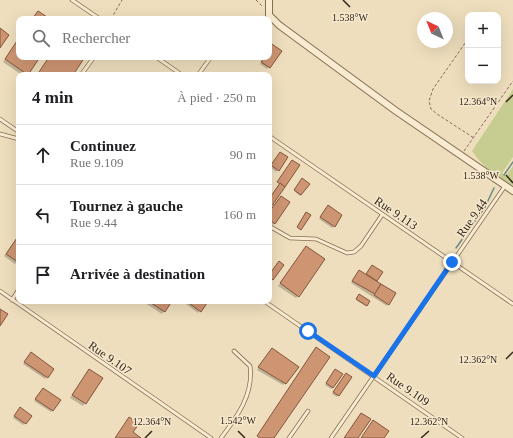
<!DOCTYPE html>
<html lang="fr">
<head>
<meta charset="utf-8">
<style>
  body { margin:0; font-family:Georgia,serif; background:#f2f2f2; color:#202124 }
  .controls { position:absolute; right:12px; top:12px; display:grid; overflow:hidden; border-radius:8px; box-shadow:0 4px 16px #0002 }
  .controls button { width:36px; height:36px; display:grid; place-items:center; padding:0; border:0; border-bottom:1px solid #e0e0e0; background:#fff; color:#202124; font:20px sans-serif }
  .compass { position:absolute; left:417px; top:12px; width:36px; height:36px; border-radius:50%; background:#fff; box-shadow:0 4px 16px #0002; rotate:317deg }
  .stop { position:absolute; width:12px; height:12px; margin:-9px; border:3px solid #1a73e8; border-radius:50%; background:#fff }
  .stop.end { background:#1a73e8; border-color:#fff; box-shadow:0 1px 4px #0008 }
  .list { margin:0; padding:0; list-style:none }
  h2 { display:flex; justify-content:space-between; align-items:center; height:52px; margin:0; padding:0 16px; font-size:17px }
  h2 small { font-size:13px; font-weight:400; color:#757577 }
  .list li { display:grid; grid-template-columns:26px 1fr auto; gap:12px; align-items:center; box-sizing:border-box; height:60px; padding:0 16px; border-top:1px solid #e0e0e0 }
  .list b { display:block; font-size:15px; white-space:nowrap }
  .list p { margin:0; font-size:13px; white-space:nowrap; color:#757577 }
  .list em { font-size:13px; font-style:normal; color:#757577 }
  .icon { flex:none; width:22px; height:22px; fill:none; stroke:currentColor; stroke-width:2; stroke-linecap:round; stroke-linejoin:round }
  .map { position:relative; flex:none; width:513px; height:438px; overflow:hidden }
  .search { position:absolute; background:#fff; box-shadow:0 4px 16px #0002; left:16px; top:16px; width:256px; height:44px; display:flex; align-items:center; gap:10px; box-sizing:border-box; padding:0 14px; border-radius:8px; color:#757577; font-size:15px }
  .panel { position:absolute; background:#fff; box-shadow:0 4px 16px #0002; left:16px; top:72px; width:256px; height:232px; border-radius:8px }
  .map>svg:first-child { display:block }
</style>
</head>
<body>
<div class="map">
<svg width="513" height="438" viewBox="0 0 513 438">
  <rect width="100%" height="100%" fill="#eedebd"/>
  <path fill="#c7cc91" d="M513 89V157L502 173 506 176 513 166V188C498 178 482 166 472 151Z"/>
  <g fill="#0003">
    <polygon points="19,39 19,57 39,57 27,75 22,75 3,62"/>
    <polygon points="269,43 280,51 267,69 260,64 265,57 269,57"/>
    <polygon points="278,155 278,170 276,172 270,167"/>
    <polygon points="302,180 308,184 300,196 294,191"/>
    <polygon points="326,208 334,226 332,228 319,219"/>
    <polygon points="269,213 275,223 273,225 269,222"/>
    <polygon points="19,235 19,259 15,264 4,256"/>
    <polygon points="306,247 298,296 296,298 278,286"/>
    <polygon points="371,267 375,281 388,304 387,306 351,283 357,273 366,275"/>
    <polygon points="358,297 366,305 365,306 356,300"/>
    <polygon points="142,301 171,301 162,314"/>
    <polygon points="182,301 203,301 198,313"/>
    <polygon points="269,352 285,383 283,385 257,370"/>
    <polygon points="29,355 53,369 45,379 23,364"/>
    <polygon points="87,372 102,378 83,406 70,398"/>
    <polygon points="333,372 333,387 331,389 325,385"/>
    <polygon points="344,376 338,395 337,397 332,394"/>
    <polygon points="41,391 59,401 51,412 34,401"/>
    <polygon points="19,410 31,416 23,425 13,418"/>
  </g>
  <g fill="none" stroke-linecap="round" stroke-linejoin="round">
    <g stroke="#688c82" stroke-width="1.5">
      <polyline points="504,175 513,162"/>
      <polyline points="456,248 485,207 494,188"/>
    </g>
  </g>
  <g fill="#cd9572" stroke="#85563c">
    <polygon points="38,11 50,19 32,19"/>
    <polygon points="0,28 9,35 0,48"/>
    <polygon points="19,38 19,57 40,57 28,75 5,59"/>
    <polygon points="269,42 282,51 270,68 261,62 265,57 269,57"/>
    <polygon points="49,57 85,57 73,75 37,75"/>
    <polygon points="280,152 288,157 279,171 271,165"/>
    <polygon points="292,160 300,165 285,187 277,182"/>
    <polygon points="302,178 310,184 301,195 294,190"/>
    <polygon points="280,183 285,187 269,210 269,199"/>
    <polygon points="281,196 290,202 275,224 269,219 269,212"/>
    <polygon points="328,205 342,215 335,227 320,217"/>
    <polygon points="306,212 311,215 301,230 297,227"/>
    <polygon points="19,235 19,261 18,262 6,254"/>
    <polygon points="306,246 325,259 299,297 280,283"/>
    <polygon points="279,261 284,265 273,280 269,277 269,275"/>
    <polygon points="372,265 383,272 377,281 366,274"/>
    <polygon points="359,270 381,284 375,294 352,281"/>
    <polygon points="381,284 396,293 389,305 374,295"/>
    <polygon points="359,294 370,301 367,306 356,299"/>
    <polygon points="148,301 172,301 165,312"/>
    <polygon points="186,301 205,301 207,303 201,312"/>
    <polygon points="0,309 8,314 0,326"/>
    <polygon points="316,347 330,357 274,438 260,438 257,436"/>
    <polygon points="272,348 299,367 286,384 258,367"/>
    <polygon points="31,352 54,369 48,378 24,362"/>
    <polygon points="89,369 103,378 86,404 72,395"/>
    <polygon points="335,369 343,374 333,388 326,383"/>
    <polygon points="346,373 352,377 339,396 333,392"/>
    <polygon points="43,388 61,400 53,411 35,399"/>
    <polygon points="20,407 32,416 26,424 14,416"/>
    <polygon points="361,413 371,419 358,438 344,438"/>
    <polygon points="129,417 139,424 133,432 141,438 115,438"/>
    <polygon points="373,420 389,431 384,438 361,438"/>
  </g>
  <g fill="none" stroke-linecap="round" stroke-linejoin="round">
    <g stroke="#866e56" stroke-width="4.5">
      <g id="lane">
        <polyline points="72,0 100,19"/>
        <polyline points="156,57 182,75"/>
        <polyline points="81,75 94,57"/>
        <polyline points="198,75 211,57"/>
        <polyline points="0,119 19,132"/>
        <polyline points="0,134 19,139"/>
        <polyline points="269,136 513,304"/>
        <polyline points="269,226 290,238 316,239 347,253 354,252 361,246 382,215"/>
        <polyline points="0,291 211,438"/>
        <polyline points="12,300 19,289"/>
        <polyline points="264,301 462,438"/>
        <path d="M221 438C237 417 254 394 250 366L234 351"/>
        <polyline points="289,438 308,411"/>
        <polyline points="331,438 505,186"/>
      </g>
    </g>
    <g stroke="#866e56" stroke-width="8">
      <polyline id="street" points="269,0 269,15 279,25 396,111 513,191"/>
    </g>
    <g stroke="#866e56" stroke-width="1" stroke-dasharray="3 2" stroke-linecap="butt">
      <polyline points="256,0 263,7"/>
      <polyline points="111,19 122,0"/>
      <polyline points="468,39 433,89 429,101 431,109 437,114 474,138"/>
      <polyline points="464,151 513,81"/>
    </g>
    <use href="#lane" stroke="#f9ebd0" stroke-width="3"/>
    <use href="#street" stroke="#f9ebd0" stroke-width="6"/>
  </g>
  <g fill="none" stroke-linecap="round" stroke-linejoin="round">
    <polyline stroke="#1a73e8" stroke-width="5" points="308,331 374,376 452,262"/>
  </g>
  <path fill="none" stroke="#35271b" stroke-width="1.5" d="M343 0 350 7M506 102 513 95M506 175 513 183M506 359 513 352M238 431 245 438M145 438 152 431M421 438 429 431"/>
  <g text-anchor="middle" stroke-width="3" stroke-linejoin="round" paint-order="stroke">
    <g font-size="12" fill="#35271b" stroke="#f5e8cc">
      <text transform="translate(396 213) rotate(34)" y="4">Rue 9.113</text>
      <text transform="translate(472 218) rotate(-55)" y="4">Rue 9.44</text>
      <text transform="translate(110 358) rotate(35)" y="4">Rue 9.107</text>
      <text transform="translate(408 389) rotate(35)" y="4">Rue 9.109</text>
    </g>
  </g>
  <g font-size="10" text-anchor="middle" fill="#35271b" stroke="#f5e8cc" stroke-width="3" stroke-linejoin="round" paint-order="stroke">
    <text x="350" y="21">1.538°W</text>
    <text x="478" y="105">12.364°N</text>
    <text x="481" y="179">1.538°W</text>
    <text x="478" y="363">12.362°N</text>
    <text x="238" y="424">1.542°W</text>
    <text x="152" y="425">12.364°N</text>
    <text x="429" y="425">12.362°N</text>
  </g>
</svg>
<div class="controls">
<button>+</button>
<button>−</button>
</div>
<svg class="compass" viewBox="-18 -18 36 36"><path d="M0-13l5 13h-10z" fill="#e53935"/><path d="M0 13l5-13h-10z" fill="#757577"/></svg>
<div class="stop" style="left:308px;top:331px"></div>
<div class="stop end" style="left:452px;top:262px"></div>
<div class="search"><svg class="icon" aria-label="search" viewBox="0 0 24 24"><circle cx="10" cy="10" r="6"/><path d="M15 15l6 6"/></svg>Rechercher</div>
<section class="panel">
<h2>4 min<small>À pied · 250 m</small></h2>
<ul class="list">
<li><svg class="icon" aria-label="ahead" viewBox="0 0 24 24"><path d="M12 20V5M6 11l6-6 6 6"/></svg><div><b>Continuez</b><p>Rue 9.109</p></div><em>90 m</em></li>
<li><svg class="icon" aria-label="left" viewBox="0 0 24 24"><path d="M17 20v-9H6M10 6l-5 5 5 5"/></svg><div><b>Tournez à gauche</b><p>Rue 9.44</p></div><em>160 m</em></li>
<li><svg class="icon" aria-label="arrive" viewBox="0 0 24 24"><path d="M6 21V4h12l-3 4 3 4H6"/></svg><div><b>Arrivée à destination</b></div></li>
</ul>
</section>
</div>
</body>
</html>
